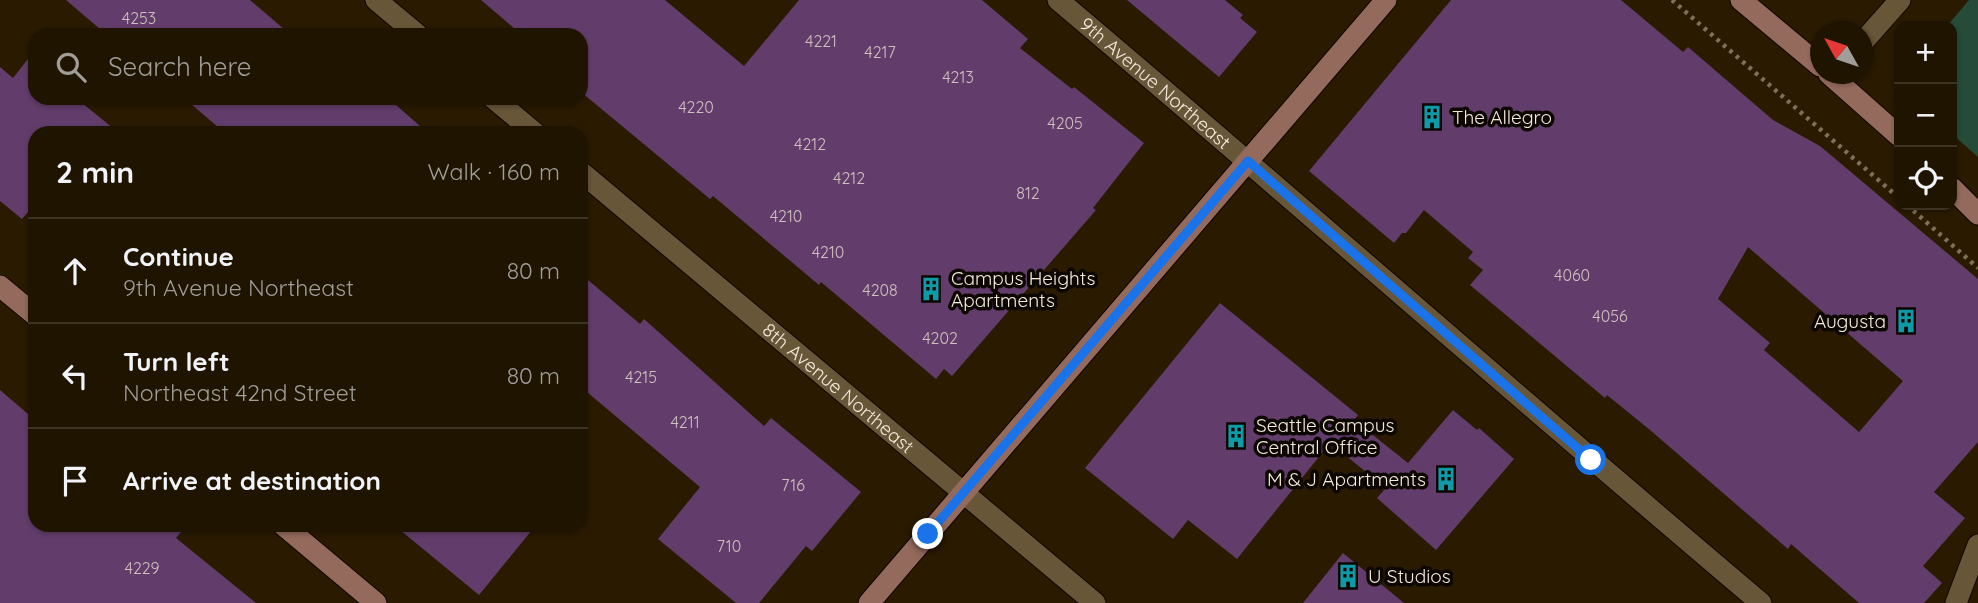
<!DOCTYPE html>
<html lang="en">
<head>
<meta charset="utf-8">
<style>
  body { margin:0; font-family:Quicksand,sans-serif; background:#2c210f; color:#f1f3f6 }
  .controls { position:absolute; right:21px; top:21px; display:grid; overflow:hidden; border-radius:14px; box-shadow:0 2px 5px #0004 }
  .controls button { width:63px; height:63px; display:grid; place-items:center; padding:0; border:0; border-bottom:2px solid #3c3322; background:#1f1400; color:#f1f3f6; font:35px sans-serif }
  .compass { position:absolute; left:1810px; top:21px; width:63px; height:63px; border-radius:50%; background:#1f1400; box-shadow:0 2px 5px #0004; rotate:310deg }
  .stop { position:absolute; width:21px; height:21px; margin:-16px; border:5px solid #1a73e8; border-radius:50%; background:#fff }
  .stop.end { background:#1a73e8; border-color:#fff; box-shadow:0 2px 7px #0008 }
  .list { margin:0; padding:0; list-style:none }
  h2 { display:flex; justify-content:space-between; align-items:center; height:91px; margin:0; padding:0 28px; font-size:30px }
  h2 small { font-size:23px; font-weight:400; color:#a19e99 }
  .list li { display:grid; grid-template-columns:46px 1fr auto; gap:21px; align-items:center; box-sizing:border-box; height:105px; padding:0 28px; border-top:2px solid #3c3322 }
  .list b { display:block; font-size:26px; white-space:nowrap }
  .list p { margin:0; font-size:23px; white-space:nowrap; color:#a19e99 }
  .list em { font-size:23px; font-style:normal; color:#a19e99 }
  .icon { flex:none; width:38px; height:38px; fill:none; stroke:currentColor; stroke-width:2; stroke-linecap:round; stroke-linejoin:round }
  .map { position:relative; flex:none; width:1978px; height:603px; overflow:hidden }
  .search { position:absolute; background:#1f1400; box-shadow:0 2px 5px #0004; left:28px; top:28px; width:560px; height:77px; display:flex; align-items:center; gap:18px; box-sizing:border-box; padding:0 24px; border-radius:21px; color:#a19e99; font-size:26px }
  .panel { position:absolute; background:#1f1400; box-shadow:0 2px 5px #0004; left:28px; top:126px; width:560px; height:406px; border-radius:21px }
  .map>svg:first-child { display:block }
</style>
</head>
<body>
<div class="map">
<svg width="1978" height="603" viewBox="0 0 1978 603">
  <rect width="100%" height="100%" fill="#291a00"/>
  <polygon fill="#274b39" points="1969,0 1978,0 1978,157 1952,134 1952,26 1947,26"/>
  <g fill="#623d6b" fill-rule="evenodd">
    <polygon points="66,0 250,0 291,35 107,35"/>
    <polygon points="481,0 665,0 744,66 799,0 982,0 1028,39 1020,48 1072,89 1074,87 1144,143 1093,208 1096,210 952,376 944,369 936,379 821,282 819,285 713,196 710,199 581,92 581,35 522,35"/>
    <polygon points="1127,0 1225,0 1243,15 1240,18 1257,32 1219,77"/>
    <path d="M1451 0H1621L1683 52 1688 47 1773 120 1820 146 1978 279V442L1934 492 1965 518 1923 566 1942 583 1924 603H1859L1791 544 1788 549 1650 430 1607 395 1605 398 1470 285 1483 270 1468 258 1473 252 1424 210 1406 233H1402L1394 243 1309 171ZM1748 247 1903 381 1859 432 1764 350 1770 343 1718 299Z"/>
    <polygon points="35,50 35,98 76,98 119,133 35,133 35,204 22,219 0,201 0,67 13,78"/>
    <polygon points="184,98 388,98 428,133 225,133"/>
    <polygon points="581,274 640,324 644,319 764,426 771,418 861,492 812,551 806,546 759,603 736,603 658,539 700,487 581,387"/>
    <polygon points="1220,303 1358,415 1354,420 1408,463 1453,410 1477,430 1479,428 1514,459 1436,550 1377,498 1386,488 1330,443 1237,559 1188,520 1173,539 1085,468"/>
    <polygon points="0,390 35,420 35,525 187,525 176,538 256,603 0,603"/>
    <polygon points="394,525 536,525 479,595"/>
    <polygon points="1343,553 1404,603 1303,603"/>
  </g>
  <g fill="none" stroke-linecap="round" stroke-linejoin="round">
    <g stroke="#110500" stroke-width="23">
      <g id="street">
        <polyline points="376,0 418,35"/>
        <path id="s1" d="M1058 0C1294 199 1525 404 1761 603"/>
        <polyline points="1862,43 1900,0"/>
        <polyline points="493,98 535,133"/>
        <path id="s2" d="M581 172 1095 603"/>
        <polyline points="1956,603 1978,545"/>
      </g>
    </g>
    <g stroke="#110500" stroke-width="23">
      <g id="secondary">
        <polyline points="1741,0 1820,66"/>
        <polyline points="1829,74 1899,136"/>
        <polyline points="1952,188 1978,214"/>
        <polyline points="0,286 35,315"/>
        <polyline points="283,525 376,603"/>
        <polyline points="869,603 1386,0"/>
      </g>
    </g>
    <g stroke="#7e715a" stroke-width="4.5" stroke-dasharray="3.5 5" stroke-linecap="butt">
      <polyline points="1672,0 1899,198"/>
      <polyline points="1907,205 1978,268"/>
    </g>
    <use href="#street" stroke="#685639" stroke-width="21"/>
    <use href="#secondary" stroke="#946a5d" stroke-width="21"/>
  </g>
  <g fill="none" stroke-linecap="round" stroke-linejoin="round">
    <polyline stroke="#1a73e8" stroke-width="9" points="928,534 1248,161 1591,460"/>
  </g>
  <defs>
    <g id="building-bare" transform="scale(1.89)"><path d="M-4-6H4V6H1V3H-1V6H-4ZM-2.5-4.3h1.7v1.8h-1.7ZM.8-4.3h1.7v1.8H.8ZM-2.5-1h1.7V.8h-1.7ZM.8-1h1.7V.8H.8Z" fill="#0f9aa8" stroke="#0c0601" stroke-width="2.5" paint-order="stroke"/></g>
  </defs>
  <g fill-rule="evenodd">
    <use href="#building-bare" x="1432" y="117"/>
    <use href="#building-bare" x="931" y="289"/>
    <use href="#building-bare" x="1906" y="321"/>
    <use href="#building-bare" x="1236" y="436"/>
    <use href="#building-bare" x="1446" y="479"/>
    <use href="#building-bare" x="1348" y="576"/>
  </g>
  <g text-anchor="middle" stroke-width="7" stroke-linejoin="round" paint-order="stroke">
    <g font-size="16" fill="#d0c0be">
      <text x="139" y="24">4253</text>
      <text x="821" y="47">4221</text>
      <text x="880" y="58">4217</text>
      <text x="958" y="83">4213</text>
      <text x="696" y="113">4220</text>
      <text x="1065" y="129">4205</text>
      <text x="810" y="150">4212</text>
      <text x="849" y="184">4212</text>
      <text x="1028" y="199">812</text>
      <text x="786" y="222">4210</text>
      <text x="828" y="258">4210</text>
      <text x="1572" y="281">4060</text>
      <text x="880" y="296">4208</text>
      <text x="1610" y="322">4056</text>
      <text x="940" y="344">4202</text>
      <text x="641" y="383">4215</text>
      <text x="685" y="428">4211</text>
      <text x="793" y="491">716</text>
      <text x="729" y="552">710</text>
      <text x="142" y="574">4229</text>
    </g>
    <g font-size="19" fill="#f5ebda" stroke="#0c0601">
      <text dy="7" stroke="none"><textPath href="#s1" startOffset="128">9th Avenue Northeast</textPath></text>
      <text dy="7" stroke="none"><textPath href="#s2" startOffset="336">8th Avenue Northeast</textPath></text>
    </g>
    <g font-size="19" fill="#f5ebda" stroke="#0c0601" text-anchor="start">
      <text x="1452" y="124">The Allegro</text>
      <text x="951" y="285">Campus Heights<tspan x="951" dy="22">Apartments</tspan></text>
      <text x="1886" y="328" text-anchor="end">Augusta</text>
      <text x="1256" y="432">Seattle Campus<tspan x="1256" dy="22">Central Office</tspan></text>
      <text x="1426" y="486" text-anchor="end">M &amp; J Apartments</text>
      <text x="1368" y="583">U Studios</text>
    </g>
  </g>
</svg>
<div class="controls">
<button>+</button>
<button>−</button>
<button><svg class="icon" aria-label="locate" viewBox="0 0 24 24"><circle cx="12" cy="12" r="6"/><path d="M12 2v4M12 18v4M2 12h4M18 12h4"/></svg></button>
</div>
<svg class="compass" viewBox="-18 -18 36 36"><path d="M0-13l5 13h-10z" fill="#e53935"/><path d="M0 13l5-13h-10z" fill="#a19e99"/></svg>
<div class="stop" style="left:1591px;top:460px"></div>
<div class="stop end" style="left:928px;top:534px"></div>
<div class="search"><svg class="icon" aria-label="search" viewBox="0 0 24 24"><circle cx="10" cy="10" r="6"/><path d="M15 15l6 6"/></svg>Search here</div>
<section class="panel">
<h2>2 min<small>Walk · 160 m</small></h2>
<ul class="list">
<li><svg class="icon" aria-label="ahead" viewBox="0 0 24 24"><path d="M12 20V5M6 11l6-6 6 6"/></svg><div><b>Continue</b><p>9th Avenue Northeast</p></div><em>80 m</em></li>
<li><svg class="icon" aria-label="left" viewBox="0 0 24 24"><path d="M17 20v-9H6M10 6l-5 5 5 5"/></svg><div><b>Turn left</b><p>Northeast 42nd Street</p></div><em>80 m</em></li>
<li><svg class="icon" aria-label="arrive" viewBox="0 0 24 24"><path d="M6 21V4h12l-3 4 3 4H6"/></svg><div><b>Arrive at destination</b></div></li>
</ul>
</section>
</div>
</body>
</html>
